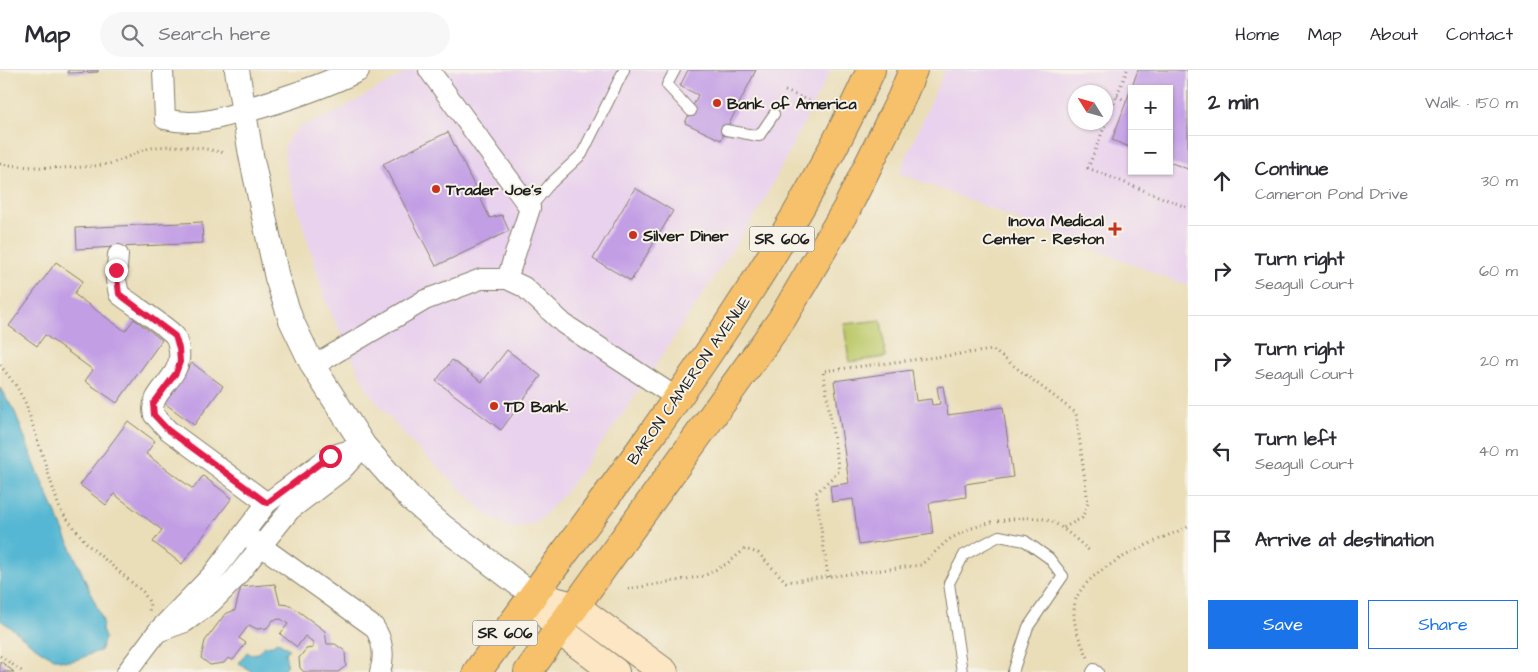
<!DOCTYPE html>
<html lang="en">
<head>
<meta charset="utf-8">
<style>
  body { margin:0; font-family:"Architects Daughter",sans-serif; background:#f7f7f7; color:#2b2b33 }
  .controls { position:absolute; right:15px; top:15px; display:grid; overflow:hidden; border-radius:0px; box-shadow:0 1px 4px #0004 }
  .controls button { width:45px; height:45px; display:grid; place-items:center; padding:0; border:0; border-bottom:1px solid #e1e1e2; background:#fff; color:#2b2b33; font:25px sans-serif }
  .compass { position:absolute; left:1068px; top:15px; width:45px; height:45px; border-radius:50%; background:#fff; box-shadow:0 1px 4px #0004; rotate:307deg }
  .stop { position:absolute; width:15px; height:15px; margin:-11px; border:4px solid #e11d48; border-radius:50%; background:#fff }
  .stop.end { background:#e11d48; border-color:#fff; box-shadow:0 1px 5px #0008 }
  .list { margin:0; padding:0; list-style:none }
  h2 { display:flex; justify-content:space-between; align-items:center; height:65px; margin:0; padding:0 20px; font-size:21px }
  h2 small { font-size:16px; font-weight:400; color:#7c7c81 }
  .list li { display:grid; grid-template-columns:32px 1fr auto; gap:15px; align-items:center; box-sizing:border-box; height:90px; padding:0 20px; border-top:1px solid #e1e1e2 }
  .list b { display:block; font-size:19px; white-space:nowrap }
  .list p { margin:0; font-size:16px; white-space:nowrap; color:#7c7c81 }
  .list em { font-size:16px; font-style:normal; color:#7c7c81 }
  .actions { display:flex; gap:10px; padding:15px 20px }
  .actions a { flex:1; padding:11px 0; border:1px solid #1a73e8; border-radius:0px; text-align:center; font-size:18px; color:#1a73e8 }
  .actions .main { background:#1a73e8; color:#fff }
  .icon { flex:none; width:28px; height:28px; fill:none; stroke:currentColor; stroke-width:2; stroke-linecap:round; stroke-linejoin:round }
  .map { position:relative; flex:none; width:1188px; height:602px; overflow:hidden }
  header { display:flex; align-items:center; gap:30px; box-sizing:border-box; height:70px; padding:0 25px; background:#fff; border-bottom:1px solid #e1e1e2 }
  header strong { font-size:24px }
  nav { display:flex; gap:28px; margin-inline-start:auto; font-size:18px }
  .search { width:350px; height:45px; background:#f7f7f7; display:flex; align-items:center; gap:12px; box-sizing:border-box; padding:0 18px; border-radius:28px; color:#7c7c81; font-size:19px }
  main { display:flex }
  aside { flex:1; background:#fff }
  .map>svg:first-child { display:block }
</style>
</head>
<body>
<header>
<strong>Map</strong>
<div class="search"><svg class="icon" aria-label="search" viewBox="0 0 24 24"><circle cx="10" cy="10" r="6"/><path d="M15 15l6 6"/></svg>Search here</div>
<nav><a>Home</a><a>Map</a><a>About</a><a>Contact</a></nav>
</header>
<main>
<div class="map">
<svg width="1188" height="602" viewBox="0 0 1188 602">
  <rect width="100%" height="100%" fill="#f7f3e8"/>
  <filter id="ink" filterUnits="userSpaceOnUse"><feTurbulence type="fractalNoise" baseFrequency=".02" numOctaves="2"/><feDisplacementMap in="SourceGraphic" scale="10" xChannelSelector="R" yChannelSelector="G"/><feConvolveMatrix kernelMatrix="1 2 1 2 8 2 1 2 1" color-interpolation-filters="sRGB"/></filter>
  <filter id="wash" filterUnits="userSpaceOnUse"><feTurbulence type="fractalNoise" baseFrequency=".0096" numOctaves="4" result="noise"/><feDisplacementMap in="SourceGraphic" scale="20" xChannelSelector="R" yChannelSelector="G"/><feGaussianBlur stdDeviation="1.12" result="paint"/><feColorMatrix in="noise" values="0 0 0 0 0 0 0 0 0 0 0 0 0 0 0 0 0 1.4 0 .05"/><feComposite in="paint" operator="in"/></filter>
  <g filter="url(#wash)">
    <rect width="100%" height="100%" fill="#eadeb9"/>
    <g fill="#e9d2ed" fill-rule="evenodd">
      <polygon points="411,0 831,0 759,140 620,348 565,423 537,453 512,459 488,446 410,371 369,323 325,230 285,95 284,78 290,66 301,56 327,47"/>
      <path d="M945 0H1188V216L899 103ZM1132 19H1169V101H1132ZM1076 22H1106V52H1076Z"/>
    </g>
    <polygon fill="#bdca6c" stroke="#6c7344" points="881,250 886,287 849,292 844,254"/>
    <g fill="#54b7d3" stroke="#386a78">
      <path d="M0 318 15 342 36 398 103 551 102 560 105 568 100 581C89 583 78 592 66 591 45 590 18 561 0 550Z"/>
      <polygon points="277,571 289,579 285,583 287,594 282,602 252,602 239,593 247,582 250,584 258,583 264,576 273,575"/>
    </g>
    <g id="blocks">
      <g fill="#c29ee5">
        <polygon points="68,0 98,0 98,2 68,3"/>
        <polygon points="688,0 756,0 721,70 685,53 698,25 680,16"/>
        <polygon points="1138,0 1188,0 1188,99 1169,92 1169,19 1132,19 1132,78 1112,70"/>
        <polygon points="448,62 490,148 502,145 509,161 436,196 383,94"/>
        <polygon points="635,118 673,141 631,211 593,189"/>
        <polygon points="202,152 203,173 77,179 76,158"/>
        <polygon points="56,192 83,211 74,224 125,261 134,249 162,270 117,333 85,311 93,300 45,265 37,276 9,256"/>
        <polygon points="507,280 541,306 501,360 436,311 452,290 482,312"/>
        <polygon points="192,293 223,316 194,355 163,332"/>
        <polygon points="912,300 916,331 931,329 932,335 940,334 937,317 943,316 948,345 1003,337 1013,407 965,414 966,427 929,433 933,464 859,475 853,429 832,432 830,416 849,413 834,311"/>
        <polygon points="128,351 155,371 146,384 193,419 203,406 232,428 182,494 153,472 162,460 114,424 106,435 80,415"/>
        <polygon points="275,514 280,534 290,535 325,561 327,574 335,574 345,581 346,596 338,602 304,602 300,598 299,588 306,579 313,578 313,572 305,566 297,577 280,564 288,554 281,549 273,550 267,558 257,559 249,555 239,568 246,573 233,590 228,588 224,593 210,595 201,588 205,571 225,544 235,540 241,517"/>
        <polygon points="0,591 14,602 0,602"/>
      </g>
    </g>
  </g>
  <g filter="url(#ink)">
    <use href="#blocks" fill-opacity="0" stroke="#837d6a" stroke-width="1"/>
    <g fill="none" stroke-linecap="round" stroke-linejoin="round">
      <g stroke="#837d6a" stroke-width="12">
        <g id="service">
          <polyline points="675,0 667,15 691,41"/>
          <polyline points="726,60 759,66 774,44"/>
          <polyline points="530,138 550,114 582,84 624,0"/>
          <polyline points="962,602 949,513 964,485 999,466 1025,471 1049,488 1063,506 1028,557 1013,602"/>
          <polyline points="1092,602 1094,599 1098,602"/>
        </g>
      </g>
      <g stroke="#837d6a" stroke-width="22">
        <g id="minor">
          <path d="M163 0 165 49C193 56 216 50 243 41"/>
          <path d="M118 185 116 210 119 224C130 233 168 257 175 266 177 269 179 277 179 281 183 309 147 322 154 345L168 360 267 433"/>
          <polyline points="507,209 524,217 564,254 677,328"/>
          <polyline points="313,296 425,230 481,209 507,209 530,138 429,0"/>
          <path d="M250 468 374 557C383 570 385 587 380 602"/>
          <polyline points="160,561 185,552 211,533 233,511 290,440 341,401 364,376"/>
          <polyline points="127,602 158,561 212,505 267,433 330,386 364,376"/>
        </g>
      </g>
      <g stroke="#837d6a" stroke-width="26">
        <g id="tertiary">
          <polyline points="237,0 251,85 277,208 291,250 313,296 364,376 411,429 442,456 533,525"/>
          <path d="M243 41C283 30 320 18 357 0"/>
        </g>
      </g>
      <g stroke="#837d6a" stroke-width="30">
        <g id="secondary">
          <polyline points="533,525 576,537 664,602"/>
          <polyline points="544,540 559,560 615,602"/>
        </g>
      </g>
      <g stroke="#837d6a" stroke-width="30">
        <g id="primary">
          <path d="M477 602C617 408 772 220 871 0"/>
          <polyline points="528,602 782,249 847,138 901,29 913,0"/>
        </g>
      </g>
      <g stroke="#837d6a" stroke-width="3" stroke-dasharray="1 4" stroke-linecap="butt">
        <polyline points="1127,0 1088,98 1188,138"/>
        <polyline points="785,21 824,36"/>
        <polyline points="1117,26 1126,31"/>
        <path d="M0 94C35 98 73 100 108 94 123 91 136 81 151 78 173 74 202 77 224 83"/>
        <polyline points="0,295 17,317 26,334 60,440 88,475 143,522 150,533 149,543"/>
        <path d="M998 451C1051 443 1051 448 1091 482"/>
        <polyline points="828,507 816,423 839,401 823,301 993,280 1076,343 1088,433 1082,448 1063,458"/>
        <polyline points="628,519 704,506 728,493 745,479 758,483 786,512 921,495 948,470 969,459 992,452"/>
        <polyline points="0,586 23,602"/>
        <path d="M1088 587C1079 570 1071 552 1075 532 1084 498 1158 470 1188 457"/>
      </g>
      <use href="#service" stroke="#fff" stroke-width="10"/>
      <use href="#minor" stroke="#fff" stroke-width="20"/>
      <use href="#tertiary" stroke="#fff" stroke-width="24"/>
      <use href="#secondary" stroke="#fce6c4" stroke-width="28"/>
      <use href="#primary" stroke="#f7c06b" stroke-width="28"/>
    </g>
  </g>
  <g fill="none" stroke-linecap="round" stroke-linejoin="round" filter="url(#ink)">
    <polyline stroke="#e11d48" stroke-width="6" points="116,200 119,224 175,266 179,278 180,292 176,303 153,334 154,345 168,360 267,433 330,386"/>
  </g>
  <g fill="#c8321e" stroke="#f7f3e8" stroke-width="2">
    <circle cx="717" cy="33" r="5"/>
    <circle cx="436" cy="119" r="5"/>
    <path d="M1112.5 151.5h5v5h5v5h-5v5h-5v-5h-5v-5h5z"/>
    <circle cx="633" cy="165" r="5"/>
    <circle cx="494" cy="336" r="5"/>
  </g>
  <g text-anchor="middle" stroke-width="4" stroke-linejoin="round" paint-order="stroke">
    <g fill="#f7f3e8" stroke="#5e5c59" stroke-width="1">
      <rect x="749.5" y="156.5" width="65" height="25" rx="4"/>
      <rect x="472.5" y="550.5" width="65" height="25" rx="4"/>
    </g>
    <g font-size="15" font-weight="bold" fill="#1c1c1c">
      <text x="782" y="174">SR 606</text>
      <text x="505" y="568">SR 606</text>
    </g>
    <g font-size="16" font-weight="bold" fill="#1c1c1c" stroke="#f7f3e8" text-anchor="start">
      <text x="727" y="39">Bank of America</text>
      <text x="446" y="125">Trader Joe's</text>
      <text x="1104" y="156" text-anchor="end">Inova Medical<tspan x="1104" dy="18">Center - Reston</tspan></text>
      <text x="643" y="171">Silver Diner</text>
      <text x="504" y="342">TD Bank</text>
    </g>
    <g font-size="16" fill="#1c1c1c" stroke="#f7f3e8">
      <text transform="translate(688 310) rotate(-55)" y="6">BARON CAMERON AVENUE</text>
    </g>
  </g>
</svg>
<div class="controls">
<button>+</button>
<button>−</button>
</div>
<svg class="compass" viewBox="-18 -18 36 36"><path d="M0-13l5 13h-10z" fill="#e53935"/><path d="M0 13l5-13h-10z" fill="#7c7c81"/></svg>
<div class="stop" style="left:330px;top:386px"></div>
<div class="stop end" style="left:116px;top:200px"></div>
</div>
<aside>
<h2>2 min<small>Walk · 150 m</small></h2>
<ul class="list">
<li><svg class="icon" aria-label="ahead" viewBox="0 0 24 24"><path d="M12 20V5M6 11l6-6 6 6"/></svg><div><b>Continue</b><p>Cameron Pond Drive</p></div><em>30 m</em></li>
<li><svg class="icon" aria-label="right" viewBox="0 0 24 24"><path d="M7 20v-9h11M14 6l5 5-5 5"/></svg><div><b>Turn right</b><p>Seagull Court</p></div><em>60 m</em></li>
<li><svg class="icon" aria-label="right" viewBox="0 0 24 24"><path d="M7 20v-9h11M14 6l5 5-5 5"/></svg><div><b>Turn right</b><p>Seagull Court</p></div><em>20 m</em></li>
<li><svg class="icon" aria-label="left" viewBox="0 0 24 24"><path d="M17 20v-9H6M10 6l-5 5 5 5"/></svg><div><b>Turn left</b><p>Seagull Court</p></div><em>40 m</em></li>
<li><svg class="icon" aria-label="arrive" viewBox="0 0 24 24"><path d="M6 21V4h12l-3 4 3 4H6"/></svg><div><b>Arrive at destination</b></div></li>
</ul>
<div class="actions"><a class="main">Save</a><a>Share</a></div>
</aside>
</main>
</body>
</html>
